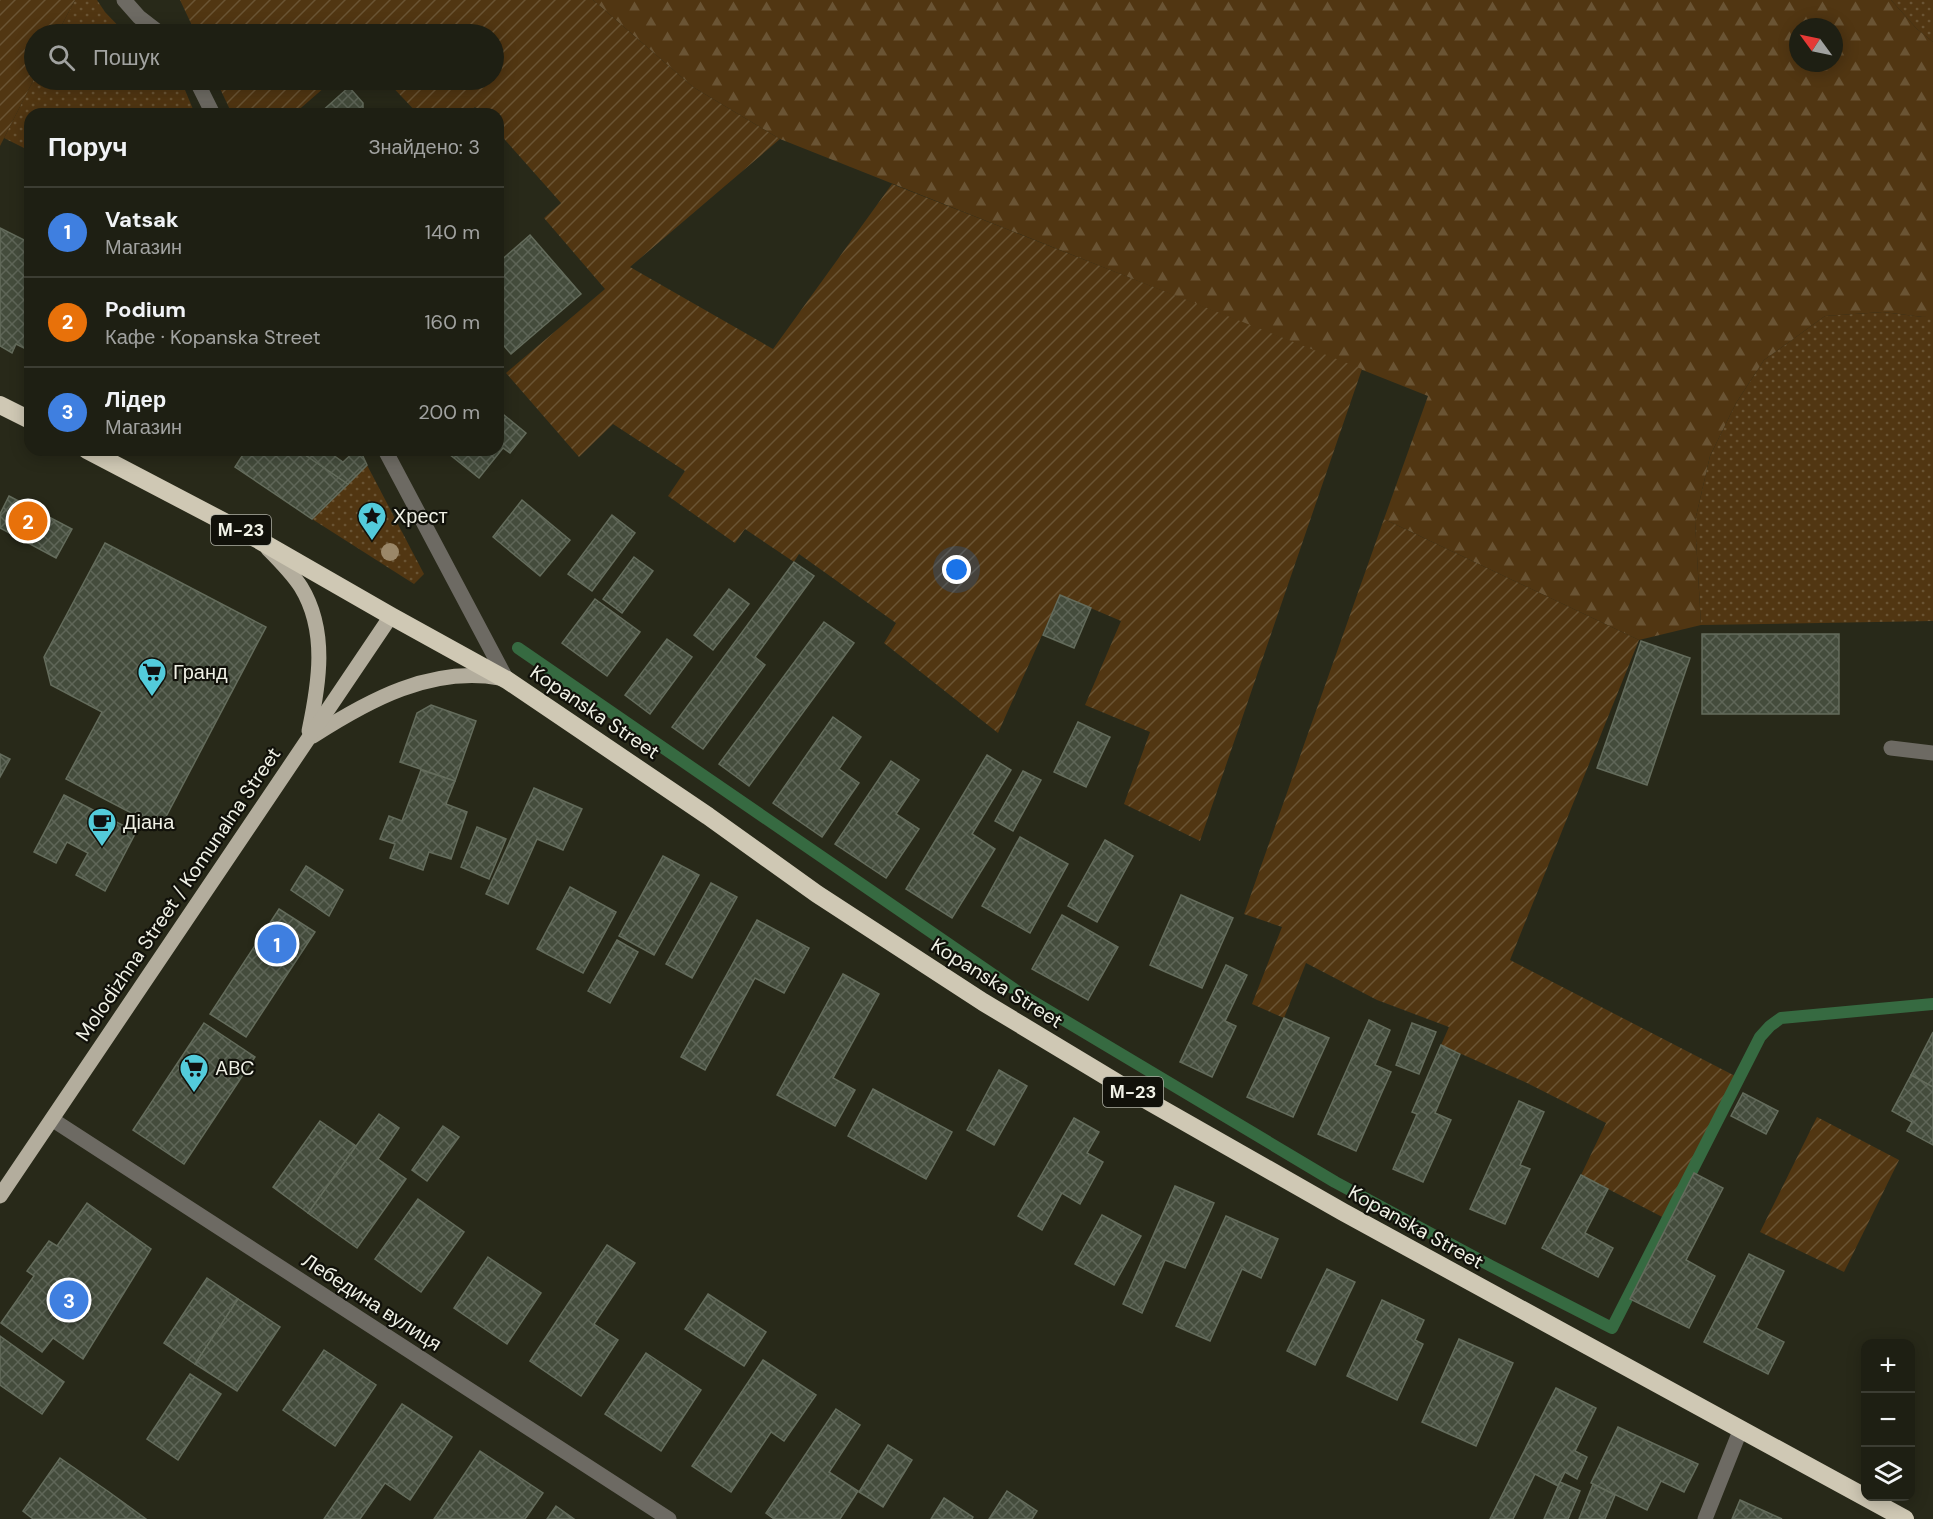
<!DOCTYPE html>
<html lang="uk">
<head>
<meta charset="utf-8">
<style>
  body { margin:0; font-family:"DM Sans",sans-serif; background:#2b2c21; color:#f1f3f6 }
  .controls { position:absolute; right:18px; bottom:18px; display:grid; overflow:hidden; border-radius:12px; box-shadow:0 3px 15px #0003 }
  .controls button { width:54px; height:54px; display:grid; place-items:center; padding:0; border:0; border-bottom:2px solid #3c3d33; background:#1e1f13; color:#f1f3f6; font:30px sans-serif }
  .compass { position:absolute; left:1789px; top:18px; width:54px; height:54px; border-radius:50%; background:#1e1f13; box-shadow:0 3px 15px #0003; rotate:303deg }
  .you { position:absolute; left:957px; top:570px; width:21px; height:21px; margin:-15px; border:4px solid #fff; border-radius:50%; background:#1a73e8; box-shadow:0 0 0 9px #1a73e833 }
  .badge { display:grid; place-items:center; width:39px; height:39px; border-radius:50%; background:#53cbdb; color:#fff; font-size:20px; font-weight:700 }
  .pin { position:absolute; translate:-50% -50%; border:3px solid #fff; box-shadow:0 2px 6px #0006 }
  .list { margin:0; padding:0; list-style:none }
  h2 { display:flex; justify-content:space-between; align-items:center; height:78px; margin:0; padding:0 24px; font-size:26px }
  h2 small { font-size:20px; font-weight:400; color:#a1a2a0 }
  .list li { display:grid; grid-template-columns:39px 1fr auto; gap:18px; align-items:center; box-sizing:border-box; height:90px; padding:0 24px; border-top:2px solid #3c3d33 }
  .list b { display:block; font-size:22px; white-space:nowrap }
  .list p { margin:0; font-size:20px; white-space:nowrap; color:#a1a2a0 }
  .list em { font-size:20px; font-style:normal; color:#a1a2a0 }
  .icon { flex:none; width:33px; height:33px; fill:none; stroke:currentColor; stroke-width:2; stroke-linecap:round; stroke-linejoin:round }
  .map { position:relative; flex:none; width:1933px; height:1519px; overflow:hidden }
  .search { position:absolute; background:#1e1f13; box-shadow:0 3px 15px #0003; left:24px; top:24px; width:480px; height:66px; display:flex; align-items:center; gap:15px; box-sizing:border-box; padding:0 21px; border-radius:33px; color:#a1a2a0; font-size:22px }
  .panel { position:absolute; background:#1e1f13; box-shadow:0 3px 15px #0003; left:24px; top:108px; width:480px; height:348px; border-radius:18px }
  .map>svg:first-child { display:block }
</style>
</head>
<body>
<div class="map">
<svg width="1933" height="1519" viewBox="0 0 1933 1519">
  <defs>
    <pattern id="grass-dots" width="8" height="8" patternUnits="userSpaceOnUse" patternTransform="scale(1.5)"><rect width="8" height="8" fill="#513612"/><path d="M2 2h.1M6 6h.1" fill="none" stroke="#6a5434" stroke-width="1.8" stroke-linecap="round"/></pattern>
    <pattern id="forest-firs" width="22" height="20" patternUnits="userSpaceOnUse" patternTransform="scale(1.5)"><rect width="22" height="20" fill="#513612"/><path d="M5 1l3.5 6h-7zM16 11l3.5 6h-7z" fill="#6a5434"/></pattern>
    <pattern id="garden-furrows" width="10" height="10" patternUnits="userSpaceOnUse" patternTransform="scale(1.5)"><rect width="10" height="10" fill="#513612"/><path d="M-1 1l2-2M0 10L10 0M9 11l2-2" fill="none" stroke="#6a5434"/></pattern>
    <pattern id="building-cross-hatch" width="8" height="8" patternUnits="userSpaceOnUse" patternTransform="scale(1.5)"><rect width="8" height="8" fill="#444c3c"/><path d="M0 0l8 8M0 8l8-8" fill="none" stroke="#5f6658"/></pattern>
  </defs>
  <rect width="100%" height="100%" fill="#282919"/>
  <g fill="url(#grass-dots)">
    <polygon points="75,0 97,0 105,12 126,34 57,34"/>
    <polygon points="1891,0 1933,0 1933,42 1917,29"/>
    <polygon points="34,79 177,80 185,90 195,114 30,114 30,151 4,138"/>
    <polygon points="1883,312 1923,317 1933,314 1933,621 1701,625 1695,521 1710,456 1736,403 1764,360 1825,316"/>
    <polygon points="367,465 424,574 414,584 312,519"/>
  </g>
  <path fill="url(#forest-firs)" fill-rule="evenodd" d="M593 0H1891L1917 29 1933 42V316L1923 317 1883 312 1825 316 1764 360 1736 403 1710 456 1695 521 1701 625 1639 640 1384 519 1428 396 780 139 693 87ZM1798 27H1834V63H1798Z"/>
  <g fill="url(#garden-furrows)">
    <polygon points="0,0 75,0 57,34 34,34 34,79 0,146"/>
    <polygon points="180,0 593,0 693,87 780,139 630,267 773,349 892,184 1362,369 1200,841 1124,804 1150,732 1085,705 1121,621 1060,595 998,733 884,643 896,623 799,554 794,562 745,529 735,543 668,496 685,471 613,424 579,457 506,373 605,289 544,218 561,203 498,132 498,114 482,114 475,107 467,114 418,114 386,80 494,80 494,34 196,34"/>
    <polygon points="216,80 333,80 294,114 232,114"/>
    <polygon points="1384,519 1639,640 1510,960 1741,1079 1670,1221 1581,1175 1606,1123 1527,1083 1441,1045 1449,1027 1377,1000 1306,963 1284,1018 1252,1004 1282,927 1244,914"/>
    <polygon points="1817,1117 1899,1160 1844,1272 1760,1232"/>
  </g>
  <g fill="none" stroke-linecap="round" stroke-linejoin="round">
    <polyline stroke="#366a41" stroke-width="12" points="518,648 1027,998 1335,1182 1491,1266 1612,1328 1760,1037 1770,1026 1781,1018 1933,1004"/>
  </g>
  <g fill="url(#building-cross-hatch)" stroke="#646c5c" stroke-width="1.5">
    <polygon points="349,87 363,103 363,114 319,114"/>
    <polygon points="0,228 30,243 30,351 16,344 12,353 0,346"/>
    <polygon points="530,235 581,294 511,354 498,339 498,263"/>
    <polygon points="498,410 526,433 510,453 503,448 479,478 444,450 498,450"/>
    <polygon points="246,450 298,450 348,484 312,519 235,467"/>
    <polygon points="298,450 326,450 343,462 356,450 360,450 367,465 348,484"/>
    <polygon points="9,496 72,529 56,558 0,528 0,514"/>
    <polygon points="522,500 570,540 540,576 493,537"/>
    <polygon points="612,515 635,533 592,591 568,574"/>
    <polygon points="105,543 266,627 160,828 66,779 102,712 51,685 44,657"/>
    <polygon points="634,557 653,571 622,613 603,599"/>
    <polygon points="794,562 814,576 755,657 765,665 703,749 672,727"/>
    <polygon points="729,589 749,604 713,650 694,635"/>
    <polygon points="1060,595 1091,608 1074,648 1043,635"/>
    <polygon points="595,599 640,632 607,676 562,643"/>
    <polygon points="824,622 854,643 749,786 719,764"/>
    <rect x="1702" y="634" width="137" height="80"/>
    <polygon points="667,639 692,657 650,714 625,695"/>
    <polygon points="1641,641 1690,658 1647,785 1597,768"/>
    <polygon points="431,705 476,721 455,781 400,762 417,713"/>
    <polygon points="833,717 861,737 839,769 859,783 822,837 773,803"/>
    <polygon points="1078,722 1110,737 1086,787 1054,772"/>
    <polygon points="0,754 10,759 0,777"/>
    <polygon points="987,755 1011,770 972,834 995,849 952,918 906,889"/>
    <polygon points="891,761 919,780 896,814 919,829 886,878 835,844"/>
    <polygon points="421,770 455,781 446,804 467,812 451,859 429,852 423,870 390,858 395,844 380,839 389,816 402,821"/>
    <polygon points="1023,771 1041,780 1013,831 995,821"/>
    <polygon points="534,788 582,809 563,850 537,839 508,904 486,894"/>
    <polygon points="64,795 136,832 105,891 76,875 88,853 67,842 56,863 34,852"/>
    <polygon points="477,827 506,839 489,879 461,867"/>
    <polygon points="1020,837 1068,864 1030,933 982,906"/>
    <polygon points="1105,840 1133,856 1097,922 1068,906"/>
    <polygon points="663,856 699,875 654,955 619,936"/>
    <polygon points="306,866 343,890 329,916 291,890"/>
    <polygon points="711,883 737,897 692,978 666,964"/>
    <polygon points="570,887 616,912 583,973 537,949"/>
    <polygon points="1181,895 1233,918 1202,988 1150,965"/>
    <polygon points="279,909 315,932 246,1037 210,1014"/>
    <polygon points="1062,915 1118,947 1088,1000 1032,969"/>
    <polygon points="757,920 809,948 784,993 755,978 705,1070 681,1057"/>
    <polygon points="617,940 638,952 610,1003 588,991"/>
    <polygon points="1226,965 1247,975 1225,1021 1236,1026 1212,1077 1180,1062"/>
    <polygon points="843,974 879,994 833,1078 855,1090 835,1126 777,1095"/>
    <polygon points="1284,1018 1329,1038 1293,1117 1247,1097"/>
    <polygon points="1369,1020 1390,1030 1375,1065 1391,1072 1356,1151 1318,1134"/>
    <polygon points="204,1023 255,1057 184,1164 133,1130"/>
    <polygon points="1412,1023 1436,1032 1419,1074 1396,1065"/>
    <polygon points="1933,1032 1933,1087 1911,1075"/>
    <polygon points="1441,1045 1460,1054 1435,1113 1451,1120 1423,1182 1393,1169 1417,1114 1412,1112"/>
    <polygon points="999,1070 1027,1086 994,1145 967,1130"/>
    <polygon points="1911,1075 1933,1087 1933,1145 1907,1131 1912,1122 1892,1111"/>
    <polygon points="873,1089 952,1132 926,1179 848,1136"/>
    <polygon points="1743,1093 1778,1111 1766,1134 1731,1116"/>
    <polygon points="1519,1101 1544,1112 1520,1165 1530,1169 1505,1224 1470,1209"/>
    <polygon points="379,1114 399,1128 378,1159 406,1179 357,1248 308,1213"/>
    <polygon points="1074,1118 1099,1132 1087,1153 1103,1162 1080,1204 1062,1193 1042,1230 1018,1216"/>
    <polygon points="320,1121 356,1146 308,1213 273,1187"/>
    <polygon points="443,1126 459,1137 427,1181 412,1170"/>
    <polygon points="1694,1173 1723,1188 1686,1260 1715,1276 1689,1328 1630,1299"/>
    <polygon points="1581,1175 1608,1189 1585,1233 1613,1248 1598,1277 1542,1248"/>
    <polygon points="1175,1186 1214,1203 1185,1268 1165,1260 1142,1313 1123,1304"/>
    <polygon points="418,1199 464,1232 421,1292 375,1259"/>
    <polygon points="87,1203 151,1249 83,1359 53,1338 42,1352 1,1323 34,1276 27,1271 49,1241 57,1246"/>
    <polygon points="1102,1215 1141,1236 1114,1285 1075,1264"/>
    <polygon points="1226,1216 1278,1239 1261,1278 1242,1269 1210,1341 1176,1326"/>
    <polygon points="607,1245 635,1263 594,1324 618,1340 581,1396 530,1361"/>
    <polygon points="1749,1254 1784,1271 1756,1328 1784,1342 1768,1374 1704,1342"/>
    <polygon points="488,1257 541,1293 507,1344 454,1308"/>
    <polygon points="1327,1269 1355,1282 1315,1365 1287,1351"/>
    <polygon points="207,1278 238,1299 195,1364 164,1343"/>
    <polygon points="708,1294 766,1332 744,1366 685,1329"/>
    <polygon points="238,1299 280,1327 237,1391 195,1364"/>
    <polygon points="1382,1300 1424,1320 1415,1340 1423,1344 1397,1400 1347,1376"/>
    <polygon points="0,1336 64,1382 42,1414 0,1385"/>
    <polygon points="1459,1339 1513,1363 1476,1446 1422,1422"/>
    <polygon points="324,1350 376,1385 335,1446 283,1410"/>
    <polygon points="646,1353 701,1390 661,1451 605,1414"/>
    <polygon points="763,1360 816,1395 784,1441 771,1432 731,1492 692,1466"/>
    <polygon points="190,1374 221,1394 178,1460 147,1439"/>
    <polygon points="1556,1388 1596,1408 1575,1451 1587,1457 1577,1479 1565,1472 1558,1486 1535,1474 1513,1519 1490,1519"/>
    <polygon points="402,1404 452,1437 410,1500 385,1483 360,1519 324,1519"/>
    <polygon points="836,1409 860,1425 829,1472 858,1491 840,1519 774,1519 766,1513"/>
    <polygon points="1618,1427 1698,1464 1684,1492 1661,1481 1647,1510 1591,1483"/>
    <polygon points="888,1445 912,1460 883,1507 859,1492"/>
    <polygon points="480,1451 543,1493 525,1519 434,1519"/>
    <polygon points="60,1458 109,1492 146,1519 33,1519 23,1511"/>
    <polygon points="1560,1482 1580,1491 1568,1519 1544,1519"/>
    <polygon points="1593,1484 1615,1495 1605,1519 1579,1519"/>
    <polygon points="1007,1491 1037,1511 1032,1519 989,1519"/>
    <polygon points="944,1498 973,1517 972,1519 931,1519"/>
    <polygon points="1740,1500 1782,1519 1732,1519"/>
    <polygon points="556,1506 574,1519 547,1519"/>
  </g>
  <g fill="none" stroke-linecap="round" stroke-linejoin="round">
    <g stroke="#6d6a63" stroke-width="15">
      <polyline points="124,0 139,17 161,34"/>
      <polyline points="196,80 213,114"/>
      <polyline points="385,450 507,680"/>
      <polyline points="1891,748 1933,753"/>
      <polyline points="53,1120 669,1519"/>
      <polyline points="1705,1519 1740,1431"/>
    </g>
    <g stroke="#b3ad9d" stroke-width="15">
      <path d="M268 549C280 561 292 573 301 587 328 631 319 684 309 731"/>
      <path d="M313 736C369 700 431 666 500 678"/>
      <polyline points="0,1196 391,616"/>
    </g>
    <g stroke="#cfc8b4" stroke-width="18">
      <polyline points="0,405 30,420"/>
      <polyline points="87,450 257,539 391,616 507,680 708,816 817,894 983,1002 1134,1093 1343,1212 1905,1519"/>
    </g>
  </g>
  <circle fill="#9a8768" cx="390" cy="552" r="9"/>
  <defs>
    <g id="sight-pin" transform="scale(1.5)"><path d="M0 17L-7.5 6A9.5 9.5 0 1 1 7.5 6Z" fill="#53cbdb" stroke="#11110a"/><path d="M0-6L1.8-2.2L6-1.7L2.9 1.2L3.7 5.4L0 3.3L-3.7 5.4L-2.9 1.2L-6-1.7L-1.8-2.2Z" fill="#111"/></g>
    <g id="supermarket-pin" transform="scale(1.5)"><path d="M0 17L-7.5 6A9.5 9.5 0 1 1 7.5 6Z" fill="#53cbdb" stroke="#11110a"/><path d="M-6-5.5h2.5l.6 2H6L4.5 2H-2.5L-4.4-4H-6ZM-1.5 3.2a1.3 1.3 0 1 0 .1 0ZM3 3.2a1.3 1.3 0 1 0 .1 0Z" fill="#111"/></g>
    <g id="cafe-pin" transform="scale(1.5)"><path d="M0 17L-7.5 6A9.5 9.5 0 1 1 7.5 6Z" fill="#53cbdb" stroke="#11110a"/><path d="M-5.5-4.5H6V0H3Q3 3.5 0 3.5H-2.5Q-5.5 3.5-5.5 0ZM3-3.2v2h1.7v-2ZM-6 4.5H4V6H-6Z" fill="#111"/></g>
  </defs>
  <g fill-rule="evenodd">
    <use href="#sight-pin" x="372" y="516"/>
    <use href="#supermarket-pin" x="152" y="672"/>
    <use href="#cafe-pin" x="102" y="822"/>
    <use href="#supermarket-pin" x="194" y="1068"/>
  </g>
  <g text-anchor="middle" stroke-width="4.5" stroke-linejoin="round" paint-order="stroke">
    <g fill="#11110a" stroke="#adaea4" stroke-width="1.5">
      <rect x="211" y="515" width="60" height="30" rx="4.5"/>
      <rect x="1103" y="1077" width="60" height="30" rx="4.5"/>
    </g>
    <g font-size="18" font-weight="bold" fill="#f0f1e6">
      <text x="241" y="536">М-23</text>
      <text x="1133" y="1098">М-23</text>
    </g>
    <g font-size="20" fill="#f0f1e6" stroke="#11110a" text-anchor="start">
      <text x="393" y="523">Хрест</text>
      <text x="173" y="679">Гранд</text>
      <text x="123" y="829">Діана</text>
      <text x="215" y="1075">ABC</text>
    </g>
    <g font-size="20" fill="#f0f1e6" stroke="#11110a">
      <text transform="translate(595 712) rotate(34)" y="7">Kopanska Street</text>
      <text transform="translate(178 894) rotate(-56)" y="7">Molodizhna Street / Komunalna Street</text>
      <text transform="translate(997 983) rotate(32)" y="7">Kopanska Street</text>
      <text transform="translate(1416 1227) rotate(29)" y="7">Kopanska Street</text>
      <text transform="translate(372 1302) rotate(33)" y="7">Лебедина вулиця</text>
    </g>
  </g>
</svg>
<div class="controls">
<button>+</button>
<button>−</button>
<button><svg class="icon" aria-label="layers" viewBox="0 0 24 24"><path d="M12 4l9 5-9 5-9-5zM3 14l9 5 9-5"/></svg></button>
</div>
<svg class="compass" viewBox="-18 -18 36 36"><path d="M0-13l5 13h-10z" fill="#e53935"/><path d="M0 13l5-13h-10z" fill="#a1a2a0"/></svg>
<div class="you"></div>
<div class="pin badge" style="left:277px;top:944px;background:#3f7fe0">1</div>
<div class="pin badge" style="left:28px;top:521px;background:#e8710a">2</div>
<div class="pin badge" style="left:69px;top:1300px;background:#3f7fe0">3</div>
<div class="search"><svg class="icon" aria-label="search" viewBox="0 0 24 24"><circle cx="10" cy="10" r="6"/><path d="M15 15l6 6"/></svg>Пошук</div>
<section class="panel">
<h2>Поруч<small>Знайдено: 3</small></h2>
<ul class="list">
<li><span class="badge" style="background:#3f7fe0">1</span><div><b>Vatsak</b><p>Магазин</p></div><em>140 m</em></li>
<li><span class="badge" style="background:#e8710a">2</span><div><b>Podium</b><p>Кафе · Kopanska Street</p></div><em>160 m</em></li>
<li><span class="badge" style="background:#3f7fe0">3</span><div><b>Лідер</b><p>Магазин</p></div><em>200 m</em></li>
</ul>
</section>
</div>
</body>
</html>
